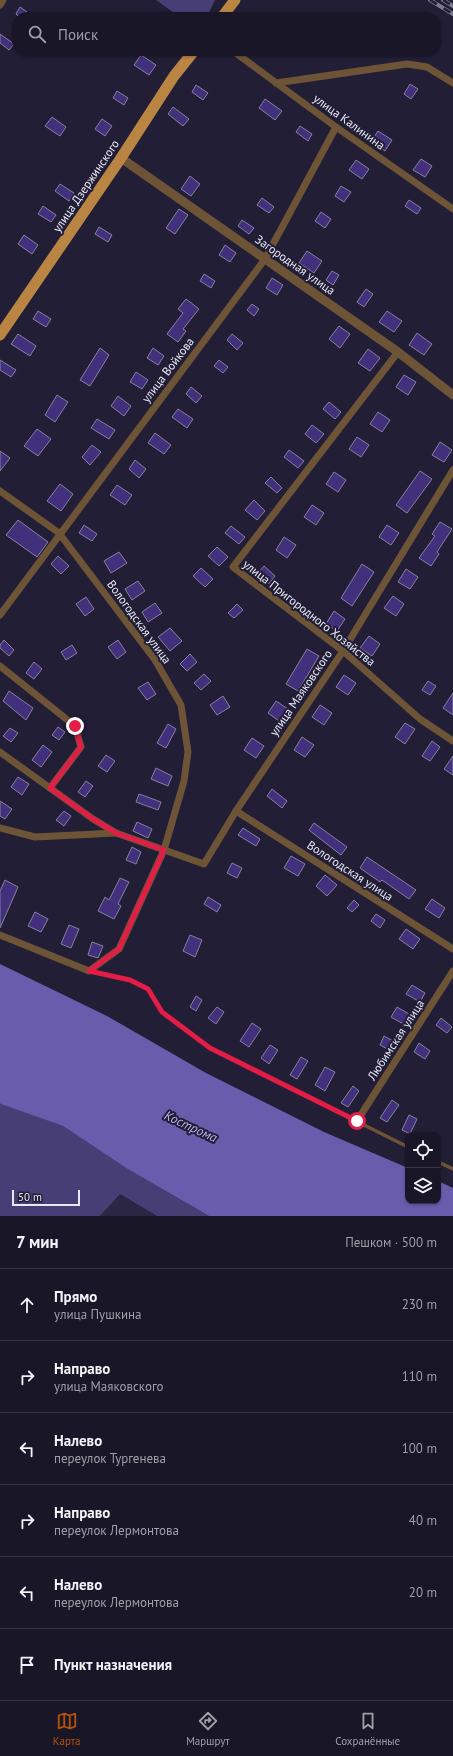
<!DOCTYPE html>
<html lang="ru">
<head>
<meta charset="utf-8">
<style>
  body { margin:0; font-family:"PT Sans",sans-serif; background:#221f30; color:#f1f3f6 }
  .controls { position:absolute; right:12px; bottom:12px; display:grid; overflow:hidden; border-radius:8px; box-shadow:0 1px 3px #0004 }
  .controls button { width:36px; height:36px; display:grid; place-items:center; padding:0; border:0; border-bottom:1px solid #373545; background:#191628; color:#f1f3f6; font:20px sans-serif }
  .scale { position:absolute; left:12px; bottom:10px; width:68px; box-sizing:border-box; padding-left:4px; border:2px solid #e8e7f6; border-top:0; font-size:11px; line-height:14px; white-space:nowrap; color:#e8e7f6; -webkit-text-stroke:3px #211e35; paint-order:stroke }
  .stop { position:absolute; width:12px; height:12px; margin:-9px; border:3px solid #e11d48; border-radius:50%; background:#fff }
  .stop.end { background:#e11d48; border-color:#fff; box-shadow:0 1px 4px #0008 }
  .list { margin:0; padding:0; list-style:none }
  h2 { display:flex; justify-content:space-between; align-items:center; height:52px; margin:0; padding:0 16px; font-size:17px }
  h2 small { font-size:13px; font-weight:400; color:#9f9fa8 }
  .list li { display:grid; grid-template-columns:26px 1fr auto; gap:12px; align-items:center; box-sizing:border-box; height:72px; padding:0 16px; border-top:1px solid #373545 }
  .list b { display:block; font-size:15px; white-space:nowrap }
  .list p { margin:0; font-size:13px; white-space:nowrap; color:#9f9fa8 }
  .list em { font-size:13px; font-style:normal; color:#9f9fa8 }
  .icon { flex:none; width:22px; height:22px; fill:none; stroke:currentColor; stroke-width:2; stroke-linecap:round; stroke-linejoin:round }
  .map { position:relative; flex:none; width:453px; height:1216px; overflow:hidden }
  .search { position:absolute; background:#191628; box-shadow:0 1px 3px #0004; left:12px; right:12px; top:12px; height:44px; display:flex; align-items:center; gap:10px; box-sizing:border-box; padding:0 14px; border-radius:16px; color:#9f9fa8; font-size:15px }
  .sheet { height:484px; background:#191628 }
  nav { display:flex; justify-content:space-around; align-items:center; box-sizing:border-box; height:56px; border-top:1px solid #373545; background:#191628; font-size:11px; color:#9f9fa8 }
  nav a { display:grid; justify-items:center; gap:2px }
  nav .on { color:#b45309 }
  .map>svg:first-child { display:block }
</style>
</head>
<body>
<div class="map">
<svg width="453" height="1216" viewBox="0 0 453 1216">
  <rect width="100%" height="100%" fill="#211e35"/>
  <polygon fill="#2b2643" points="119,1194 157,1216 100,1216"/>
  <g fill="#483e76">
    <polygon points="156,0 215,0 207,17 180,17"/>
    <polygon points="0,1103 63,1126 126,1168 209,1216 157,1216 120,1194 100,1216 0,1216"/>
  </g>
  <polygon fill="#6a5cad" points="0,964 107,1016 206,1073 324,1132 408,1168 408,1201 438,1201 438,1181 453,1188 453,1216 209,1216 126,1168 63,1126 1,1104 0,1103"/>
  <g fill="#42307c" stroke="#85829e">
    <polygon points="20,7 34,17 19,17 16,14"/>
    <polygon points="0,34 14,44 9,50 0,43"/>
    <polygon points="141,55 156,65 149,75 134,65"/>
    <polygon points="410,84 418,89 411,99 404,94"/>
    <polygon points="196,85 208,93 203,100 192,92"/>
    <polygon points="117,91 128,98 124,105 113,98"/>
    <polygon points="265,99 282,111 275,120 259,108"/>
    <polygon points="173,107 189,119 183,126 168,114"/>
    <polygon points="52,117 66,127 60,136 45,126"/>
    <polygon points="102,119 112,126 105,136 95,129"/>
    <polygon points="300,126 312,134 308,141 296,132"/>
    <polygon points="378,131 392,140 385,151 371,142"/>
    <polygon points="421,159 432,166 425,177 413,170"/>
    <polygon points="356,160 369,169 362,179 349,170"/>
    <polygon points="190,176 200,184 191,196 181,189"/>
    <polygon points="60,184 74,193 69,201 55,191"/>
    <polygon points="341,186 351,192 344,202 335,196"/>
    <polygon points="262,198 274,207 269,213 257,205"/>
    <polygon points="409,200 421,208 417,214 405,206"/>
    <polygon points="43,206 56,215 51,222 38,214"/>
    <polygon points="179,209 188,215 175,234 166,228"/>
    <polygon points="321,212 331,219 325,228 315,221"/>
    <polygon points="242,220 254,228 249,234 238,226"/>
    <polygon points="99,227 112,235 108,242 95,234"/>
    <polygon points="24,235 38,245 32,254 18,244"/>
    <polygon points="225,245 236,253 230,262 219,255"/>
    <polygon points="307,251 322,261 314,273 299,263"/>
    <polygon points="332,271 339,275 333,285 326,280"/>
    <polygon points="204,274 215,281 211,288 200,281"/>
    <polygon points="272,278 283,285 277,295 266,288"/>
    <polygon points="366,289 373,294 364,307 357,302"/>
    <polygon points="186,299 199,309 183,329 186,331 178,342 167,334 183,313 178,309"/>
    <polygon points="252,304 259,309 254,316 247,310"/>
    <polygon points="38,311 51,319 46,327 33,319"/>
    <polygon points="387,311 402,321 394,332 379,322"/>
    <polygon points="339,326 350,334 340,348 329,339"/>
    <polygon points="417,333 432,344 424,355 409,345"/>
    <polygon points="18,334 36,346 30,356 11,344"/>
    <polygon points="232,334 243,343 237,350 227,340"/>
    <polygon points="100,348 109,355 90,386 80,380"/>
    <polygon points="153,348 164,356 158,365 147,358"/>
    <polygon points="368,349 380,358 370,371 358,363"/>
    <polygon points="0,360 16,370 11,377 0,370"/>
    <polygon points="219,360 228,367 223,373 214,366"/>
    <polygon points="136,372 148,380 142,389 130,382"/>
    <polygon points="404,375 416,382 408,395 396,387"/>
    <polygon points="191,387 202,396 196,403 186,394"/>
    <polygon points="57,395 68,402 55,422 45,415"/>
    <polygon points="118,396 131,406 124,416 111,406"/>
    <polygon points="329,402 341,412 335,419 323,409"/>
    <polygon points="178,409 193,419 187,428 172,417"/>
    <polygon points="378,412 390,420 382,432 370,424"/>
    <polygon points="97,419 115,430 109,439 91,428"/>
    <polygon points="312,425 324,434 316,443 305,434"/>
    <polygon points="37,429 51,439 38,456 24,446"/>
    <polygon points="155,433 171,445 164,454 148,443"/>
    <polygon points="357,437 369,445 361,457 349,449"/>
    <polygon points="440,442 452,450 444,462 432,455"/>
    <polygon points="92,445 101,452 90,465 82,457"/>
    <polygon points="289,450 304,461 298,468 284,457"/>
    <polygon points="0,451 10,458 0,471"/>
    <polygon points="135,460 146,469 139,478 129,469"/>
    <polygon points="420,471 432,479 407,513 396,505"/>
    <polygon points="334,472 346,480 338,492 326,484"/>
    <polygon points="271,477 282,488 277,493 265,483"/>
    <polygon points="60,484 73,494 61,511 47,501"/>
    <polygon points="117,485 132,495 125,505 110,495"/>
    <polygon points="254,500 265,511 257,520 245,510"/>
    <polygon points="312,505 324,513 316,525 304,517"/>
    <polygon points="18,520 48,542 37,557 6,535"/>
    <polygon points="440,522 452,529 437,552 439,554 431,566 419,558 435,536 432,534"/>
    <polygon points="84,525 97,534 92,541 79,533"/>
    <polygon points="387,525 399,533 391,545 379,537"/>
    <polygon points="231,526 245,537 239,544 225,533"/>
    <polygon points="284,537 296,545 287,558 276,550"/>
    <polygon points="217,547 228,557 219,566 208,556"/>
    <polygon points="119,552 127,563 111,573 104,561"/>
    <polygon points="58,556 69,566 61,574 51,564"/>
    <polygon points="362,564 374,572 352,606 341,598"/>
    <polygon points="264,566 275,576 269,584 257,574"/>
    <polygon points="201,568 213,579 205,587 193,576"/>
    <polygon points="406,569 418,577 410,589 398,582"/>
    <polygon points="138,581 145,591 132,600 125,589"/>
    <polygon points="393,596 404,604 396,616 384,608"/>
    <polygon points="86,597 94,609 85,616 76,604"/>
    <polygon points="155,603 162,613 148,622 142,612"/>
    <polygon points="237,604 243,610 234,618 228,613"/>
    <polygon points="334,611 345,619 337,631 326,624"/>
    <polygon points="170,628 182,641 170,651 158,637"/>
    <polygon points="369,636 380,644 372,656 360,648"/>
    <polygon points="4,640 14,650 9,656 0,648 0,645"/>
    <polygon points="118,640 126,652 117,659 108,647"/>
    <polygon points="72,645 77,653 66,660 61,652"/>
    <polygon points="307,649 319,656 298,691 286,684"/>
    <polygon points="190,654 197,662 187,671 180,664"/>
    <polygon points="34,662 42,669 34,679 26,673"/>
    <polygon points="204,674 211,681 201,690 194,683"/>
    <polygon points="344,675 356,683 348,695 336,687"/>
    <polygon points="428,681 436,686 430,695 422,690"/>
    <polygon points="148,682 156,694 147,700 138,688"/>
    <polygon points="9,691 33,708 26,720 3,701"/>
    <polygon points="453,693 453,715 443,708"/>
    <polygon points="223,696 230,707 217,715 210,705"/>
    <polygon points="276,701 288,709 279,721 268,713"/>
    <polygon points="320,705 332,713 324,725 312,717"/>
    <polygon points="405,723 415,729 405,744 395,737"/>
    <polygon points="168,724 176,729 166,748 157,743"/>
    <polygon points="58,727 65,732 59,740 52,735"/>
    <polygon points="10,728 18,733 11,742 3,736"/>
    <polygon points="302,737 314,745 305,757 294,750"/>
    <polygon points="252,738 264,746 256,758 244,750"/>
    <polygon points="432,741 440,747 430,761 422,756"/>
    <polygon points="43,745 52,752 41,767 32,760"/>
    <polygon points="106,755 115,761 107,772 98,766"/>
    <polygon points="453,756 453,775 444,769"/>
    <polygon points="156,768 172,776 168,786 151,779"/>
    <polygon points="18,777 29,784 22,795 11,787"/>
    <polygon points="86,781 93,786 85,797 78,792"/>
    <polygon points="272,789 287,801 282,808 267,796"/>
    <polygon points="139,794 161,802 158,810 136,802"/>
    <polygon points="0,801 12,809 5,819 0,816"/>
    <polygon points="64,811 71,816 64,826 56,820"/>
    <polygon points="137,822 152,829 148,838 133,831"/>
    <polygon points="314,823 347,847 341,855 309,830"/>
    <polygon points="243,828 260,839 256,846 238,835"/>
    <polygon points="132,847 141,852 136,864 126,860"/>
    <polygon points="291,856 305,864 298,876 284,868"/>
    <polygon points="367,857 416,890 409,899 382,880 380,882 360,868"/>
    <polygon points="232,863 242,868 237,878 227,873"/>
    <polygon points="325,875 337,885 327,896 316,886"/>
    <polygon points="120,878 129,882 118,904 121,906 114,919 98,911 105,897 109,900"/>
    <polygon points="5,880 18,887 0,928 0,891"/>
    <polygon points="208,897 221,905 217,912 204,904"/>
    <polygon points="432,899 445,908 439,918 425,909"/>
    <polygon points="354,900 359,905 352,912 347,908"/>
    <polygon points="35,912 48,919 41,932 28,926"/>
    <polygon points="376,914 385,920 380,928 371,921"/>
    <polygon points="69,925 79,929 71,948 61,944"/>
    <polygon points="406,929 420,939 413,949 399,939"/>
    <polygon points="190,935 202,940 195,957 183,951"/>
    <polygon points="92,942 103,946 98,958 88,955"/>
    <polygon points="412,985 425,993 420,1002 406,994"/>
    <polygon points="196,996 202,1000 196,1011 190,1007"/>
    <polygon points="217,1007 224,1012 216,1024 208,1018"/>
    <polygon points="397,1007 411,1015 405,1025 391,1017"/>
    <polygon points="441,1018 452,1027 447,1033 436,1025"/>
    <polygon points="252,1023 261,1029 249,1047 240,1041"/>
    <polygon points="384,1036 393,1041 389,1050 380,1045"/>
    <polygon points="419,1043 430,1051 425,1059 414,1052"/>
    <polygon points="270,1045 278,1050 269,1064 261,1058"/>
    <polygon points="301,1057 308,1061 297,1079 290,1075"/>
    <polygon points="325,1067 335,1072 325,1091 315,1085"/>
    <polygon points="353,1086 359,1091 348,1107 341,1103"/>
    <polygon points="392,1100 399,1105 387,1122 380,1118"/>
    <polygon points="409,1115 417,1119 410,1134 402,1130"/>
  </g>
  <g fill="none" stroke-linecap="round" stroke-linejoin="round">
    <g stroke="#6e5436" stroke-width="3.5">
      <polyline points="90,971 130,980 148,989 162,1012 210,1048 408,1147"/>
      <polyline points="438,1162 453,1169"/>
    </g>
    <g stroke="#6e5436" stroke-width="7">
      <polyline points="0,5 3,0"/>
      <polyline points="233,51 336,127 453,209"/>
      <polyline points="276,83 407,64 427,67 453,83"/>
      <polyline points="398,352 233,567 343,651 420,719 453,741"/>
      <polyline points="0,491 59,533 155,660 181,705 188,752 184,781 164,850 119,949 89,971 0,935"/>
      <polyline points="0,615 265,259 336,127"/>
      <polyline points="0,666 75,726 81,747 50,788"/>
      <polyline points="0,752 93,819 116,833 204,864 236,811 343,651 453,470"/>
      <polyline points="236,811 453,949"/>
      <polyline points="0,828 35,837 116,833"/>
      <polyline points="357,1121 453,971"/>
    </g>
    <polyline stroke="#6e5436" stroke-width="9" points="121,158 398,352 453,395"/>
    <g stroke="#ba8543" stroke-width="11">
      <polyline points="222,17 235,0"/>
      <polyline points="0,335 121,158 174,76 194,51"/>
    </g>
    <g stroke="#7c7a8e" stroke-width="4">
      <g id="rail">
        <polyline points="430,0 453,14"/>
        <polyline points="443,0 453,6"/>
      </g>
    </g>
    <use href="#rail" stroke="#211e35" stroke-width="2.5" stroke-dasharray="8" stroke-linecap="butt"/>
  </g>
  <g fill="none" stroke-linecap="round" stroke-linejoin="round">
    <polyline stroke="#e11d48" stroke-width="5" points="75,726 81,747 50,788 93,819 116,833 164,850 119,949 89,971 130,980 148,989 162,1012 210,1048 357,1121"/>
  </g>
  <g text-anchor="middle" stroke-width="4" stroke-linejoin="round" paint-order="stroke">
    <g font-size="12" fill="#e8e7f6" stroke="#211e35">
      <text transform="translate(349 122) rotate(36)" y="4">улица Калинина</text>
      <text transform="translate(86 186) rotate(-56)" y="4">улица Дзержинского</text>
      <text transform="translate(295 265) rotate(35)" y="4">Загородная улица</text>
      <text transform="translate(168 370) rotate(-53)" y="4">улица Войкова</text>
      <text transform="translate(309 613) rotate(38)" y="4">улица Пригородного Хозяйства</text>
      <text transform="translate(139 622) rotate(54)" y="4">Вологодская улица</text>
      <text transform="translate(301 693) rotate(-56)" y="4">улица Маяковского</text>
      <text transform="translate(350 871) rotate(33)" y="4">Вологодская улица</text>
      <text transform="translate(396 1040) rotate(-57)" y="4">Любимская улица</text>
    </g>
    <g font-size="13" font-style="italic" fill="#bcb4f6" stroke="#211e35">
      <text transform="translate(191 1126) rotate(25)" y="5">Кострома</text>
    </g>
  </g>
</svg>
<div class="controls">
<button><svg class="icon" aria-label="locate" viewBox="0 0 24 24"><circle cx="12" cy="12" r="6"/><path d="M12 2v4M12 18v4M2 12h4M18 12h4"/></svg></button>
<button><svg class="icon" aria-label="layers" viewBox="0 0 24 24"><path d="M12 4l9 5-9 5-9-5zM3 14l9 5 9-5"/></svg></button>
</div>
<div class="scale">50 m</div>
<div class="stop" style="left:357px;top:1121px"></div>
<div class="stop end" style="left:75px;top:726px"></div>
<div class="search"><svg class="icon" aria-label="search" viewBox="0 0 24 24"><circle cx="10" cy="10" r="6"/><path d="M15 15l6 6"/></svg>Поиск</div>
</div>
<section class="sheet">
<h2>7 мин<small>Пешком · 500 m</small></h2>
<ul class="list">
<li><svg class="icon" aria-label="ahead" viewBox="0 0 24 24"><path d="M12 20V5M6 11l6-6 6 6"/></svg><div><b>Прямо</b><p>улица Пушкина</p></div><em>230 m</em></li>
<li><svg class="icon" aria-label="right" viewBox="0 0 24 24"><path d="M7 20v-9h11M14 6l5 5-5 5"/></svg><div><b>Направо</b><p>улица Маяковского</p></div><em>110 m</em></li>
<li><svg class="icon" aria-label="left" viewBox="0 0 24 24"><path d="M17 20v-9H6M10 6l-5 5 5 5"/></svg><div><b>Налево</b><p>переулок Тургенева</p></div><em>100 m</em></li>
<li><svg class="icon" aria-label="right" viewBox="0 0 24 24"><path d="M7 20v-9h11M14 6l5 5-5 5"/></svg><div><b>Направо</b><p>переулок Лермонтова</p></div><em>40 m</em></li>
<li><svg class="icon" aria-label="left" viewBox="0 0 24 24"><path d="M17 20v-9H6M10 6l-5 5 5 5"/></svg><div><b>Налево</b><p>переулок Лермонтова</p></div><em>20 m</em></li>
<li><svg class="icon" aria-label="arrive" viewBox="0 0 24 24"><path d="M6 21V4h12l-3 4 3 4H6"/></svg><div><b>Пункт назначения</b></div></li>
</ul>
</section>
<nav>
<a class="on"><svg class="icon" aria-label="map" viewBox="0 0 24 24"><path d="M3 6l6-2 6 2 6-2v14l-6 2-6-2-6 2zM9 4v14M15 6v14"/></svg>Карта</a>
<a><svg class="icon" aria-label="directions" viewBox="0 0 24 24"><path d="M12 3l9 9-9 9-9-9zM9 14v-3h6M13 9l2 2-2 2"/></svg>Маршрут</a>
<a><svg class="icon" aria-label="saved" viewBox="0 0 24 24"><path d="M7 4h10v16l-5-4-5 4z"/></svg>Сохранённые</a>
</nav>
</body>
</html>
